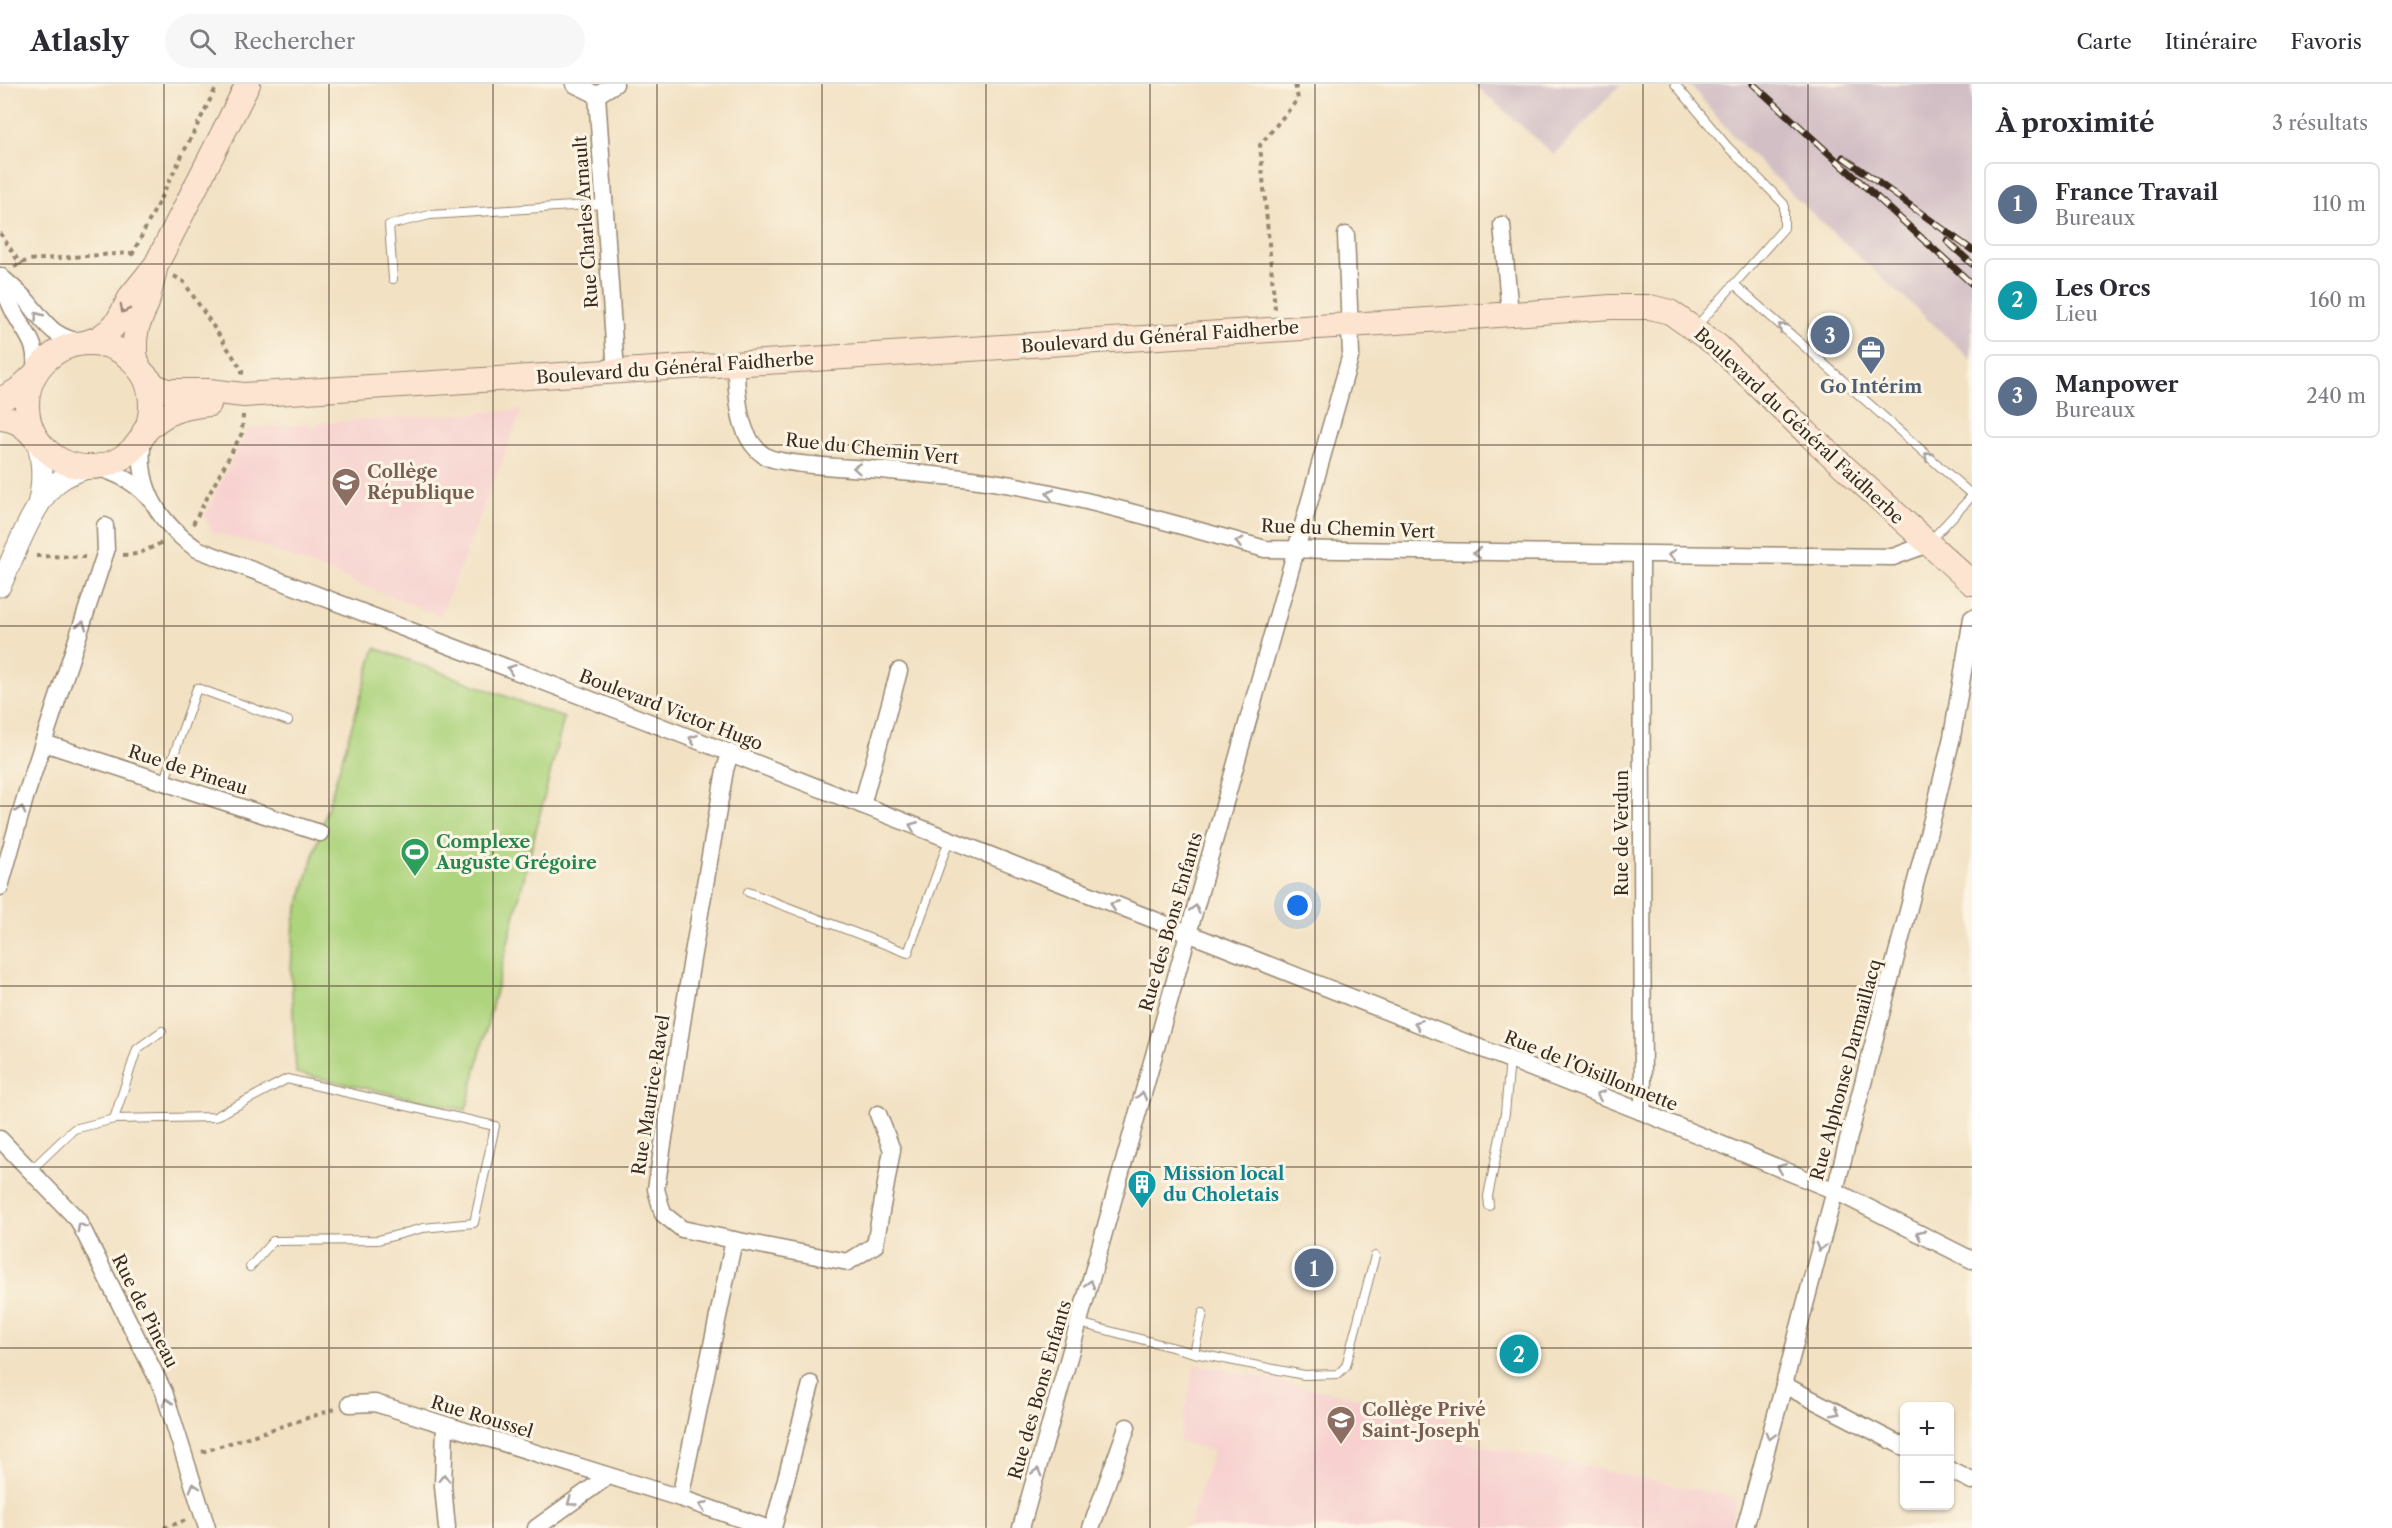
<!DOCTYPE html>
<html lang="fr">
<head>
<meta charset="utf-8">
<style>
  body { margin:0; font-family:"Libre Caslon Text",serif; background:#f7f7f7; color:#2b2b33 }
  .controls { position:absolute; right:18px; bottom:18px; display:grid; overflow:hidden; border-radius:9px; box-shadow:0 2px 4px #0004 }
  .controls button { width:54px; height:54px; display:grid; place-items:center; padding:0; border:0; border-bottom:2px solid #e1e1e2; background:#fff; color:#2b2b33; font:30px sans-serif }
  .you { position:absolute; left:1298px; top:822px; width:21px; height:21px; margin:-15px; border:4px solid #fff; border-radius:50%; background:#1a73e8; box-shadow:0 0 0 9px #1a73e833 }
  .badge { display:grid; place-items:center; width:39px; height:39px; border-radius:50%; background:#1a73e8; color:#fff; font-size:20px; font-weight:700 }
  .pin { position:absolute; translate:-50% -50%; border:3px solid #fff; box-shadow:0 2px 6px #0006 }
  .list { margin:0; padding:0; list-style:none }
  h2 { display:flex; justify-content:space-between; align-items:center; height:78px; margin:0; padding:0 24px; font-size:26px }
  h2 small { font-size:20px; font-weight:400; color:#7c7c81 }
  .list li { display:grid; grid-template-columns:39px 1fr auto; gap:18px; align-items:center; box-sizing:border-box; height:84px; margin:0 12px 12px; padding:0 12px; border:2px solid #e1e1e2; border-radius:9px }
  .list b { display:block; font-size:22px; white-space:nowrap }
  .list p { margin:0; font-size:20px; white-space:nowrap; color:#7c7c81 }
  .list em { font-size:20px; font-style:normal; color:#7c7c81 }
  .icon { flex:none; width:33px; height:33px; fill:none; stroke:currentColor; stroke-width:2; stroke-linecap:round; stroke-linejoin:round }
  .map { position:relative; flex:none; width:1972px; height:1444px; overflow:hidden }
  header { display:flex; align-items:center; gap:36px; box-sizing:border-box; height:84px; padding:0 30px; background:#fff; border-bottom:2px solid #e1e1e2 }
  header strong { font-size:28px }
  nav { display:flex; gap:33px; margin-inline-start:auto; font-size:21px }
  .search { width:420px; height:54px; background:#f7f7f7; display:flex; align-items:center; gap:15px; box-sizing:border-box; padding:0 21px; border-radius:33px; color:#7c7c81; font-size:22px }
  main { display:flex }
  aside { flex:1; background:#fff }
  .map>svg:first-child { display:block }
</style>
</head>
<body>
<header>
<strong>Atlasly</strong>
<div class="search"><svg class="icon" aria-label="search" viewBox="0 0 24 24"><circle cx="10" cy="10" r="6"/><path d="M15 15l6 6"/></svg>Rechercher</div>
<nav><a>Carte</a><a>Itinéraire</a><a>Favoris</a></nav>
</header>
<main>
<div class="map">
<svg width="1972" height="1444" viewBox="0 0 1972 1444">
  <rect width="100%" height="100%" fill="#fcf5e5"/>
  <filter id="ink" filterUnits="userSpaceOnUse"><feTurbulence type="fractalNoise" baseFrequency=".0167" numOctaves="2"/><feDisplacementMap in="SourceGraphic" scale="12" xChannelSelector="R" yChannelSelector="G"/><feConvolveMatrix kernelMatrix="1 2 1 2 8 2 1 2 1" color-interpolation-filters="sRGB"/></filter>
  <filter id="wash" filterUnits="userSpaceOnUse"><feTurbulence type="fractalNoise" baseFrequency=".008" numOctaves="4" result="noise"/><feDisplacementMap in="SourceGraphic" scale="24" xChannelSelector="R" yChannelSelector="G"/><feGaussianBlur stdDeviation="1.35" result="paint"/><feColorMatrix in="noise" values="0 0 0 0 0 0 0 0 0 0 0 0 0 0 0 0 0 1.4 0 .05"/><feComposite in="paint" operator="in"/></filter>
  <g filter="url(#wash)">
    <rect width="100%" height="100%" fill="#f2e1c3"/>
    <g fill="#f7d0cf">
      <polygon points="522,326 441,532 254,459 213,449 204,433 247,345 304,340 316,344 319,339"/>
      <polygon points="1195,1280 1450,1333 1446,1354 1737,1414 1729,1444 1188,1444 1213,1367 1179,1357"/>
    </g>
    <g fill="#d2bec5">
      <polygon points="1474,0 1621,0 1554,71"/>
      <polygon points="1689,0 1972,0 1972,276 1817,134 1735,54"/>
    </g>
    <polygon fill="#aed47e" stroke="#747f4e" stroke-width="1.5" points="375,564 564,634 466,1026 296,989 291,886 294,837"/>
  </g>
  <g filter="url(#ink)">
    <g fill="none" stroke-linecap="round" stroke-linejoin="round">
      <g stroke="#968670" stroke-width="10">
        <g id="service">
          <polyline points="1675,0 1727,62 1784,120 1784,144 1695,244"/>
          <polyline points="393,195 389,141 430,131 604,120"/>
          <polyline points="1734,200 1972,411"/>
          <polyline points="1930,457 1972,412"/>
          <polyline points="164,699 197,604 288,637"/>
          <polyline points="748,808 908,869 949,756"/>
          <polyline points="114,1035 215,1033 287,995 495,1042 474,1139 423,1144 378,1156 273,1157 250,1183"/>
          <polyline points="30,1087 74,1045 114,1035 137,965 162,947"/>
          <polyline points="1489,1122 1488,1112 1505,1029 1510,976"/>
          <polyline points="1079,1239 1194,1269 1304,1291 1338,1290 1346,1282 1375,1172"/>
          <polyline points="1194,1269 1203,1229"/>
        </g>
      </g>
      <g stroke="#968670" stroke-width="19">
        <g id="minor">
          <polyline points="574,0 597,11 616,288"/>
          <polyline points="597,11 615,0"/>
          <polyline points="1502,141 1510,230"/>
          <path d="M0 192C9 200 20 209 28 218 48 242 52 253 85 259"/>
          <path d="M0 195C4 205 8 216 13 226 26 252 40 259 34 291"/>
          <path d="M735 280C738 310 736 353 765 372 777 380 850 384 869 385 920 390 972 393 1022 403 1104 419 1185 443 1265 465L1893 473 1928 460"/>
          <path d="M144 348C134 398 156 437 197 465L730 669 1640 1027 1835 1107 1972 1176"/>
          <path d="M93 382C114 388 133 396 148 413"/>
          <polyline points="44,659 320,749"/>
          <polyline points="862,721 899,587"/>
          <polyline points="0,803 25,714 106,467 105,442"/>
          <polyline points="1640,1027 1643,1019 1641,471"/>
          <polyline points="0,1055 78,1136 164,1308 207,1444"/>
          <polyline points="734,1156 848,1178 875,1161 892,1066 878,1030"/>
          <polyline points="1784,1301 1904,1363"/>
          <polyline points="350,1320 375,1319 680,1414 767,1444"/>
          <polyline points="445,1343 443,1402 447,1444"/>
          <polyline points="1950,1386 1972,1397"/>
          <polyline points="680,1414 734,1156 682,1145 663,1130 656,1105 692,875 725,686 730,669"/>
          <polyline points="536,1444 607,1393"/>
          <polyline points="773,1444 811,1300"/>
          <polyline points="1021,1444 1351,270 1346,151"/>
          <polyline points="1091,1444 1127,1343"/>
          <polyline points="1745,1444 1784,1301 1935,724 1952,653 1972,534"/>
        </g>
      </g>
      <g stroke="#968670" stroke-width="23">
        <g id="tertiary">
          <path d="M37 356C43 378 44 398 38 420"/>
          <path d="M0 502C14 473 34 415 59 397 69 389 81 386 93 382"/>
        </g>
      </g>
      <g stroke="#968670" stroke-width="26">
        <g id="secondary">
          <polyline points="156,181 147,219 137,243 135,256 135,270 139,285 155,302 167,307 209,307 244,311 1443,235 1611,223 1650,223 1670,228 1718,262 1807,349 1972,499"/>
          <polyline points="85,259 99,254 110,246 118,237 131,212 156,181 248,0"/>
          <circle cx="89" cy="321" r="62"/>
          <polyline points="0,316 18,306 34,291"/>
          <path d="M0 334C16 335 25 342 35 354"/>
          <path d="M144 348C166 327 180 323 209 320"/>
        </g>
      </g>
      <g stroke="#968670" stroke-width="4" stroke-dasharray="4.5 4.5" stroke-linecap="butt">
        <polyline points="0,149 21,181"/>
        <polyline points="132,171 218,0"/>
        <polyline points="14,183 28,176 130,169 136,172"/>
        <polyline points="174,192 184,198 242,286 242,291"/>
        <polyline points="1275,225 1260,61 1298,15 1295,0"/>
        <polyline points="193,440 242,349 243,331"/>
        <polyline points="123,471 138,470 161,459"/>
        <polyline points="36,472 85,473"/>
        <polyline points="202,1368 335,1325"/>
        <polyline points="164,1444 186,1436"/>
      </g>
      <use href="#service" stroke="#fff" stroke-width="8"/>
      <use href="#minor" stroke="#fff" stroke-width="16"/>
      <use href="#tertiary" stroke="#fff" stroke-width="21"/>
      <use href="#secondary" stroke="#fde4d1" stroke-width="24"/>
      <g stroke="#3b2a1e" stroke-width="7">
        <g id="rail">
          <polyline points="1753,0 1972,200"/>
          <polyline points="1843,73 1972,166"/>
          <polyline points="1947,157 1972,180"/>
        </g>
      </g>
      <use href="#rail" stroke="#fcf5e5" stroke-width="4.5" stroke-dasharray="14" stroke-linecap="butt"/>
    </g>
    <defs><path id="oneway-chevron" d="M-2-3.5L2.5 0L-2 3.5" fill="none" stroke-width="1.6" stroke-linecap="round" stroke-linejoin="round" transform="scale(1.5)"/></defs>
    <use stroke="#9c8778" href="#oneway-chevron" transform="translate(124 225) rotate(118)"/>
    <g stroke="#a79f9a">
      <use href="#oneway-chevron" transform="translate(38 232) rotate(-127)"/>
      <use href="#oneway-chevron" transform="translate(1782 243) rotate(-139)"/>
      <use href="#oneway-chevron" transform="translate(1928 372) rotate(-139)"/>
      <use href="#oneway-chevron" transform="translate(857 384) rotate(-175)"/>
      <use href="#oneway-chevron" transform="translate(1050 410) rotate(-167)"/>
      <use href="#oneway-chevron" transform="translate(1239 458) rotate(-165)"/>
      <use href="#oneway-chevron" transform="translate(1477 469) rotate(-179)"/>
      <use href="#oneway-chevron" transform="translate(1672 471) rotate(180)"/>
      <use href="#oneway-chevron" transform="translate(82 541) rotate(-72)"/>
      <use href="#oneway-chevron" transform="translate(511 585) rotate(-159)"/>
      <use href="#oneway-chevron" transform="translate(693 655) rotate(-159)"/>
      <use href="#oneway-chevron" transform="translate(21 726) rotate(-73)"/>
      <use href="#oneway-chevron" transform="translate(913 742) rotate(-158)"/>
      <use href="#oneway-chevron" transform="translate(1114 821) rotate(-158)"/>
      <use href="#oneway-chevron" transform="translate(1195 825) rotate(-74)"/>
      <use href="#oneway-chevron" transform="translate(1418 940) rotate(-159)"/>
      <use href="#oneway-chevron" transform="translate(1600 1011) rotate(-158)"/>
      <use href="#oneway-chevron" transform="translate(1142 1012) rotate(-74)"/>
      <use href="#oneway-chevron" transform="translate(1781 1084) rotate(-158)"/>
      <use href="#oneway-chevron" transform="translate(81 1143) rotate(-119)"/>
      <use href="#oneway-chevron" transform="translate(1920 1150) rotate(-153)"/>
      <use href="#oneway-chevron" transform="translate(1820 1163) rotate(105)"/>
      <use href="#oneway-chevron" transform="translate(1090 1200) rotate(-74)"/>
      <use href="#oneway-chevron" transform="translate(167 1318) rotate(-108)"/>
      <use href="#oneway-chevron" transform="translate(1836 1328) rotate(27)"/>
      <use href="#oneway-chevron" transform="translate(1770 1352) rotate(106)"/>
      <use href="#oneway-chevron" transform="translate(1037 1388) rotate(-74)"/>
      <use href="#oneway-chevron" transform="translate(444 1394) rotate(-89)"/>
      <use href="#oneway-chevron" transform="translate(194 1403) rotate(-107)"/>
      <use href="#oneway-chevron" transform="translate(571 1418) rotate(144)"/>
      <use href="#oneway-chevron" transform="translate(703 1422) rotate(-161)"/>
    </g>
  </g>
  <path fill="none" stroke="#3b2a1e" stroke-width="1.5" stroke-opacity="0.55" d="M164 0V1444M329 0V1444M493 0V1444M657 0V1444M822 0V1444M986 0V1444M1150 0V1444M1315 0V1444M1479 0V1444M1643 0V1444M1808 0V1444M0 180H1972M0 361H1972M0 542H1972M0 722H1972M0 902H1972M0 1083H1972M0 1264H1972"/>
  <defs>
    <g id="office-pin" transform="scale(1.5)"><path d="M0 17L-7.5 6A9.5 9.5 0 1 1 7.5 6Z" fill="#5c6f8a" stroke="#fcf5e5"/><path d="M-6-3h4V-5.5h4V-3h4V5H-6ZM-1-4.5V-3h2v-1.5ZM-6 0V1H6V0Z" fill="#fff"/></g>
    <g id="school-pin" transform="scale(1.5)"><path d="M0 17L-7.5 6A9.5 9.5 0 1 1 7.5 6Z" fill="#8d6e63" stroke="#fcf5e5"/><path d="M0-5L7-2L0 1L-7-2ZM-4 1L0 2.5L4 1V4Q0 6-4 4Z" fill="#fff"/></g>
    <g id="stadium-pin" transform="scale(1.5)"><path d="M0 17L-7.5 6A9.5 9.5 0 1 1 7.5 6Z" fill="#2e9e5b" stroke="#fcf5e5"/><path d="M0-5a6.5 5 0 1 0 0 10a6.5 5 0 1 0 0-10ZM-3.5-1.8h7v3.6h-7Z" fill="#fff"/></g>
    <g id="building-pin" transform="scale(1.5)"><path d="M0 17L-7.5 6A9.5 9.5 0 1 1 7.5 6Z" fill="#0f9aa8" stroke="#fcf5e5"/><path d="M-4-6H4V6H1V3H-1V6H-4ZM-2.5-4.3h1.7v1.8h-1.7ZM.8-4.3h1.7v1.8H.8ZM-2.5-1h1.7V.8h-1.7ZM.8-1h1.7V.8H.8Z" fill="#fff"/></g>
  </defs>
  <g fill-rule="evenodd">
    <use href="#office-pin" x="1871" y="266"/>
    <use href="#school-pin" x="346" y="398"/>
    <use href="#stadium-pin" x="415" y="768"/>
    <use href="#building-pin" x="1142" y="1100"/>
    <use href="#school-pin" x="1341" y="1336"/>
  </g>
  <g text-anchor="middle" stroke-width="6" stroke-linejoin="round" paint-order="stroke">
    <g font-size="18" fill="#3b2a1e" stroke="#fcf5e5">
      <text transform="translate(586 138) rotate(-94)" y="6">Rue Charles Arnault</text>
      <text transform="translate(1160 253) rotate(-4)" y="6">Boulevard du Général Faidherbe</text>
      <text transform="translate(675 284) rotate(-4)" y="6">Boulevard du Général Faidherbe</text>
      <text transform="translate(1799 342) rotate(43)" y="6">Boulevard du Général Faidherbe</text>
      <text transform="translate(872 365) rotate(6)" y="6">Rue du Chemin Vert</text>
      <text transform="translate(1348 445) rotate(2)" y="6">Rue du Chemin Vert</text>
      <text transform="translate(671 626) rotate(21)" y="6">Boulevard Victor Hugo</text>
      <text transform="translate(188 686) rotate(18)" y="6">Rue de Pineau</text>
      <text transform="translate(1622 749) rotate(-90)" y="6">Rue de Verdun</text>
      <text transform="translate(1171 838) rotate(-74)" y="6">Rue des Bons Enfants</text>
      <text transform="translate(1846 986) rotate(-75)" y="6">Rue Alphonse Darmaillacq</text>
      <text transform="translate(1591 987) rotate(22)" y="6">Rue de l’Oisillonnette</text>
      <text transform="translate(651 1011) rotate(-81)" y="6">Rue Maurice Ravel</text>
      <text transform="translate(145 1227) rotate(63)" y="6">Rue de Pineau</text>
      <text transform="translate(1040 1306) rotate(-74)" y="6">Rue des Bons Enfants</text>
      <text transform="translate(482 1333) rotate(17)" y="6">Rue Roussel</text>
    </g>
    <g font-size="18" font-weight="bold" fill="#4e5e75" stroke="#fcf5e5">
      <text x="1871" y="309">Go Intérim</text>
    </g>
    <g font-size="18" font-weight="bold" fill="#785e54" stroke="#fcf5e5" text-anchor="start">
      <text x="367" y="394">Collège<tspan x="367" dy="21">République</tspan></text>
      <text x="1362" y="1332">Collège Privé<tspan x="1362" dy="21">Saint-Joseph</tspan></text>
    </g>
    <g font-size="18" font-weight="bold" fill="#27864d" stroke="#fcf5e5" text-anchor="start">
      <text x="436" y="764">Complexe<tspan x="436" dy="21">Auguste Grégoire</tspan></text>
    </g>
    <g font-size="18" font-weight="bold" fill="#0d838f" stroke="#fcf5e5" text-anchor="start">
      <text x="1163" y="1096">Mission local<tspan x="1163" dy="21">du Choletais</tspan></text>
    </g>
  </g>
</svg>
<div class="controls">
<button>+</button>
<button>−</button>
</div>
<div class="you"></div>
<div class="pin badge" style="left:1314px;top:1184px;background:#5c6f8a">1</div>
<div class="pin badge" style="left:1519px;top:1270px;background:#0f9aa8">2</div>
<div class="pin badge" style="left:1830px;top:251px;background:#5c6f8a">3</div>
</div>
<aside>
<h2>À proximité<small>3 résultats</small></h2>
<ul class="list">
<li><span class="badge" style="background:#5c6f8a">1</span><div><b>France Travail</b><p>Bureaux</p></div><em>110 m</em></li>
<li><span class="badge" style="background:#0f9aa8">2</span><div><b>Les Orcs</b><p>Lieu</p></div><em>160 m</em></li>
<li><span class="badge" style="background:#5c6f8a">3</span><div><b>Manpower</b><p>Bureaux</p></div><em>240 m</em></li>
</ul>
</aside>
</main>
</body>
</html>
